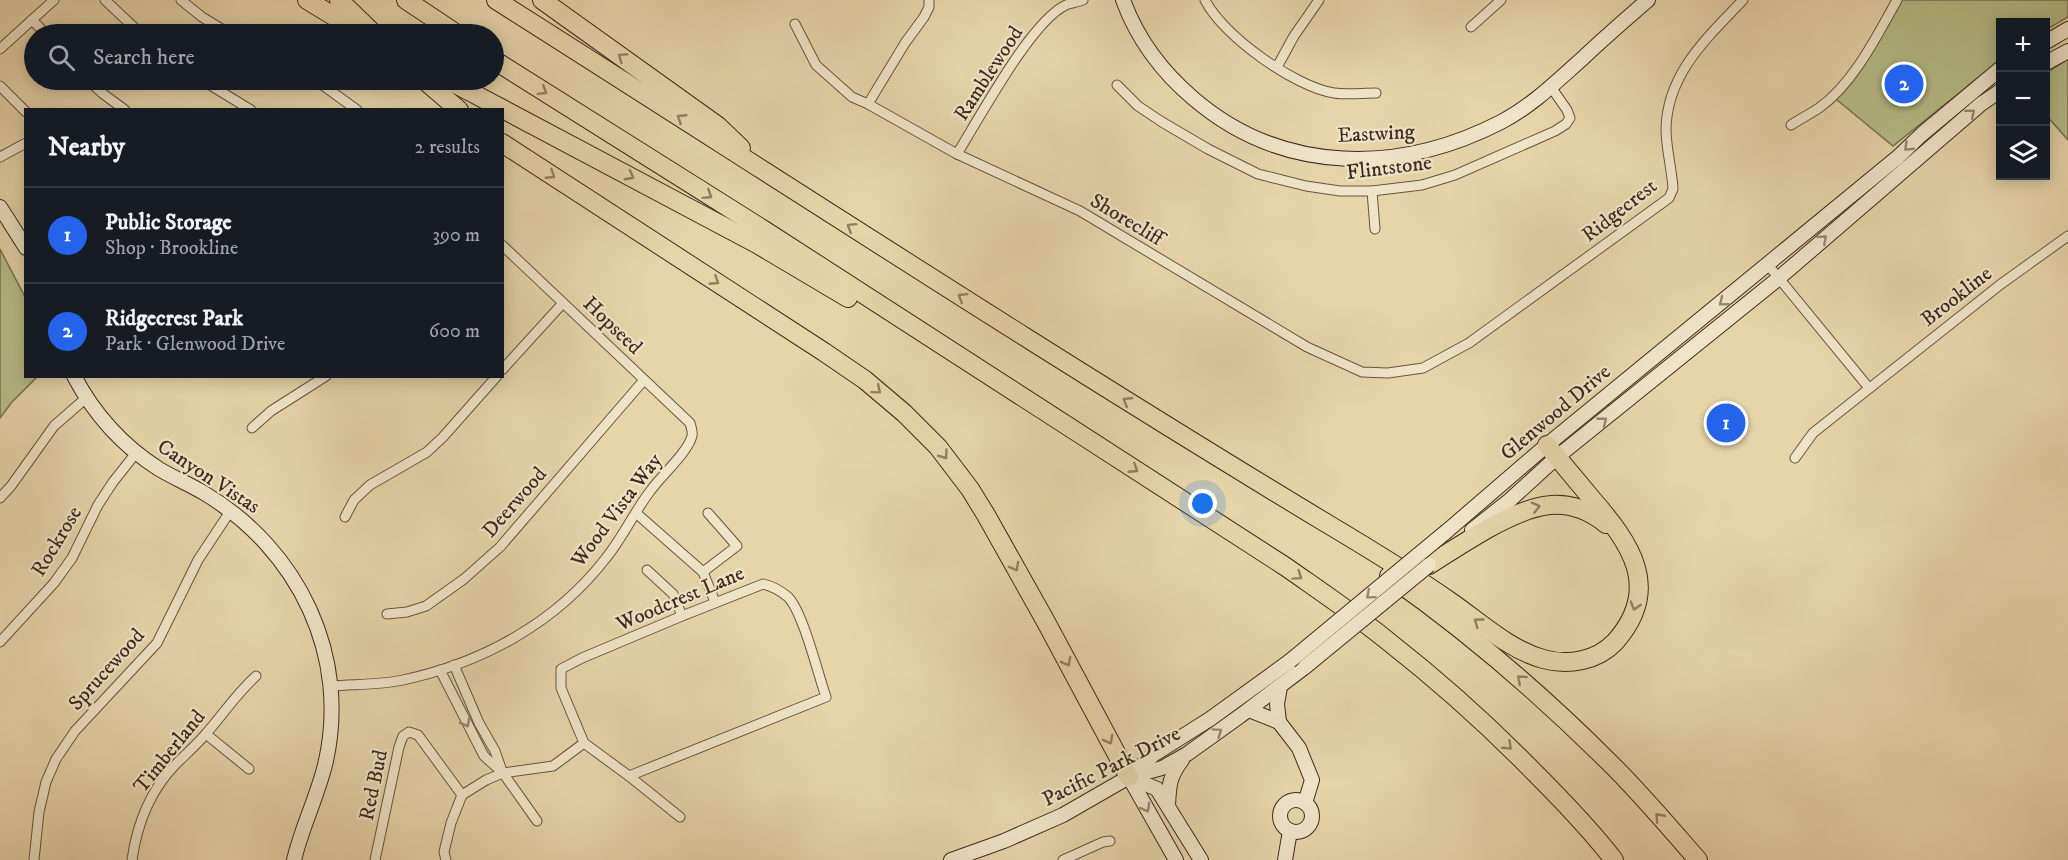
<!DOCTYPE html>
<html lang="en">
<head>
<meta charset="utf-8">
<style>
  body { margin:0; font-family:"IM FELL DW Pica",serif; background:#242831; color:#f1f3f6 }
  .controls { position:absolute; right:18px; top:18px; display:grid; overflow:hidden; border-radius:0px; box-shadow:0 3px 15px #0003 }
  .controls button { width:54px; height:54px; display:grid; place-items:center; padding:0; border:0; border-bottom:2px solid #363941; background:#171b24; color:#f1f3f6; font:30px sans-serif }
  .you { position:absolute; left:1203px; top:504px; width:21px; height:21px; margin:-15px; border:4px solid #fff; border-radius:50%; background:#1a73e8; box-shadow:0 0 0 9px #1a73e833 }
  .badge { display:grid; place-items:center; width:39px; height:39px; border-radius:50%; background:#2563eb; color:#fff; font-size:20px; font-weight:700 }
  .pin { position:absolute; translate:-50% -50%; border:3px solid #fff; box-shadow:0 2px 6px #0006 }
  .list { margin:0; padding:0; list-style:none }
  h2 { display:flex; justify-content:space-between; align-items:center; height:78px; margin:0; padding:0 24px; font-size:26px }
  h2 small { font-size:20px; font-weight:400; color:#9ea1a6 }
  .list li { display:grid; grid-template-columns:39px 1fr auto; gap:18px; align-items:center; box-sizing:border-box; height:96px; padding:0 24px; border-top:2px solid #363941 }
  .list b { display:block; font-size:22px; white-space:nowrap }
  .list p { margin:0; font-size:20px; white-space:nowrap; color:#9ea1a6 }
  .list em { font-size:20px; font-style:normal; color:#9ea1a6 }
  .icon { flex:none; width:33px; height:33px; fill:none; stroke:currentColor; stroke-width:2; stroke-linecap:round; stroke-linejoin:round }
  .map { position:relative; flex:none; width:2068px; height:860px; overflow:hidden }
  .search { position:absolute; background:#171b24; box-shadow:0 3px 15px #0003; left:24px; top:24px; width:480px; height:66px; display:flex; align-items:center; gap:15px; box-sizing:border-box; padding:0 21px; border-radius:33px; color:#9ea1a6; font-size:22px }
  .panel { position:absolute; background:#171b24; box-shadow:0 3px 15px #0003; left:24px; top:108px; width:480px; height:270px; border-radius:0px }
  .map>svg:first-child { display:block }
</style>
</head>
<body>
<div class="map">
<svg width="2068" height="860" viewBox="0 0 2068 860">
  <rect width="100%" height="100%" fill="#e7d5aa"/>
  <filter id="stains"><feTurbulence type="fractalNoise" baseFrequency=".00333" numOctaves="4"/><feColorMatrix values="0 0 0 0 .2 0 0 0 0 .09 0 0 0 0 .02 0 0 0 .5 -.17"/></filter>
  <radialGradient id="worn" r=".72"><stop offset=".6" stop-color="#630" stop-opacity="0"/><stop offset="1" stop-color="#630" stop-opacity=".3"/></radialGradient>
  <g fill="#b6bd88" stroke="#7a7252" stroke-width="1.5">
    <polygon points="1895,0 2068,0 2068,17 2046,30 2046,22 2000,22 2000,60 1893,146 1831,95 1858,62"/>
    <polygon points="2068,59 2068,140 2046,115 2046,73"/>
    <polygon points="0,249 25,297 26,376 37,377 12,402 0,418"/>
  </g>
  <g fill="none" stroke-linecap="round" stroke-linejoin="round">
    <g stroke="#695340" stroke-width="11">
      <g id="street">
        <polyline points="105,0 141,34"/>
        <polyline points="181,0 202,17 230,34"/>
        <path d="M1205 0C1223 36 1295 87 1334 93 1348 95 1362 93 1376 93"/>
        <polyline points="32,20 46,34"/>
        <path d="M795 24 816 65 852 97 868 104 957 154 1080 211 1307 347 1362 372 1388 373 1423 368 1469 343 1669 198 1673 189C1672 169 1666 149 1666 129 1667 73 1708 37 1743 0"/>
        <polyline points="1471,27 1501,0"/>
        <polyline points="0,49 54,0"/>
        <polyline points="1277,67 1294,36 1319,0"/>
        <polyline points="88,80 102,93 125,110"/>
        <polyline points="202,80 251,110"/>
        <polyline points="312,80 324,86 357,110"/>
        <polyline points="1117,85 1138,106 1162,122 1208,149 1258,174 1306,186 1340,191 1372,191 1422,185 1455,175 1555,131 1566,124 1570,118 1567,110 1551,87"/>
        <polyline points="0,86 26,112"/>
        <polyline points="868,104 905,43 924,17 929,7 929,0"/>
        <path d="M1791 125C1800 119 1810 114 1819 108 1853 84 1877 36 1897 0"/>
        <path d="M957 154C979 119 1031 21 1066 5 1071 3 1078 2 1083 0"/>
        <polyline points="0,157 26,143"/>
        <polyline points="1372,191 1375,229"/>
        <polyline points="1768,265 1869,388"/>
        <polyline points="502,370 563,303"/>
        <polyline points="252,428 271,411 326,376"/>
        <polyline points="1795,458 1813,433 2001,284 2068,236"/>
        <polyline points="0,498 11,486 54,426 86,398"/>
        <polyline points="636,513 703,572 715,602"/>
        <polyline points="345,517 354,500 370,485 427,452 443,437 497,376"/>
        <polyline points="647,570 673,594 682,616"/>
        <polyline points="703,572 737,546 708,513"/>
        <path d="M763 584C772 586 781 591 788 597 803 612 818 674 826 697L629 776 584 743 561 688V669L582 658 682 616Z"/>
        <polyline points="387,614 407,612 426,606 464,579 500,547 644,380"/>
        <polyline points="0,642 54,583 72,558 98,505 113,482 136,453"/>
        <polyline points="454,665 479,723 495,751 502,771"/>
        <polyline points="440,670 484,756 503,773 537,821"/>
        <path d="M331 686C354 684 380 685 403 680 482 663 556 623 606 558 623 537 634 512 651 490 661 476 688 452 692 436 693 432 691 427 690 423L502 245"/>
        <polyline points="206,734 249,769"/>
        <polyline points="629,776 680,817"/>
        <polyline points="34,860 39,812 46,782 56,759 75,731 157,643 198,560 231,510"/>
        <path d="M132 860C137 824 149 792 175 765 185 755 195 746 204 736 223 715 234 696 256 676"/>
        <polyline points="375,860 399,747 403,736 409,732 418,735 462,795"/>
        <polyline points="446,860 444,852 451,823 462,795 486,780 503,773 553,766 584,743"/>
        <polyline points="1063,860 1103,842 1110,841"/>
      </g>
    </g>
    <g stroke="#3f281d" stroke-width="16">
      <g id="secondary">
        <path d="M1123 0C1137 38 1162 72 1194 99 1283 175 1400 174 1501 122 1532 106 1557 81 1583 58 1604 38 1626 19 1648 0"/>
        <polyline points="2046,42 2068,29"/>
        <polyline points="2046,63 2068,51"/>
        <polyline points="0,207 26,248"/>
        <path d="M74 376C94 414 123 446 159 469 174 478 189 484 204 493 298 549 351 656 325 765 317 797 302 827 294 860"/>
        <polyline points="1472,530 1510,500 1557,457 1779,278 1981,104 2000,91"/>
        <polyline points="1447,531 1547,445 1898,157 1922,134 2000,69"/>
        <polyline points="1249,710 1279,722 1299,748 1312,780 1305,803"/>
        <polyline points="1279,722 1277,704 1280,687"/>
        <polyline points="1130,776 1153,755 1210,719 1290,661"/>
        <polyline points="1129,777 1157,789 1201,860"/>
        <polyline points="1129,777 1176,860"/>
        <circle cx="1296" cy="816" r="16"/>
        <path d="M1168 806C1169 786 1169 777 1182 760"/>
        <polyline points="951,860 1004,841 1063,815 1129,777 1162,768 1187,754 1240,716 1305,667"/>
        <polyline points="1285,860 1290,831"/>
      </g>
    </g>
    <g stroke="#3f281d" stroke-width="20">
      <g id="highway">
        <polyline points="307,0 363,34"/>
        <polyline points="339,0 372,32"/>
        <polyline points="406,0 457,34"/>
        <path d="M496 0C772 175 1046 354 1326 523 1368 548 1411 574 1451 602 1480 622 1508 649 1543 659 1568 666 1597 661 1615 642 1663 588 1630 543 1592 499 1577 481 1562 463 1547 445"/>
        <polyline points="542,0 718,126 741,148"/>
        <path d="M494 60 764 230 1286 567C1320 591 1356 615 1389 642 1440 682 1489 726 1534 772 1562 800 1590 829 1614 860"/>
        <polyline points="424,80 459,110"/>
        <polyline points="448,80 757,244 848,298"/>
        <polyline points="502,143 824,352 865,380 904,413 938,447 970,489 986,515 1046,622 1129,777"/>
        <path d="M1429 565C1449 552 1468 540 1489 528 1529 506 1566 491 1606 524"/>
        <path d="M1389 576C1469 632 1543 696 1612 765 1642 795 1670 828 1698 860"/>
      </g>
    </g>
    <use href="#street" stroke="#efe4c8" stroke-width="9"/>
    <use href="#secondary" stroke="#efe4c8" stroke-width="14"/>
    <use href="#highway" stroke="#e7d5aa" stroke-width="18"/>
    <g stroke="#3f281d" stroke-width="16" stroke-linecap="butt">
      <g id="secondary-bridge">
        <polyline points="1290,661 1447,531"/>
        <polyline points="1305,667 1429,565"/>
      </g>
    </g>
    <use href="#secondary-bridge" stroke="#efe4c8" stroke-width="14"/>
  </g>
  <defs><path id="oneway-chevron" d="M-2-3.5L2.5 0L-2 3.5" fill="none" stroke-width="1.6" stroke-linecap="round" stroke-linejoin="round" transform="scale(1.5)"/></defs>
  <g stroke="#937e64">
    <use href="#oneway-chevron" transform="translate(622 57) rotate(-145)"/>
    <use href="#oneway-chevron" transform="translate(543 91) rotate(32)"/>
    <use href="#oneway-chevron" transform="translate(681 118) rotate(-147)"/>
    <use href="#oneway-chevron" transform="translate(551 175) rotate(33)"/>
    <use href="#oneway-chevron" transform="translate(630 176) rotate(28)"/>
    <use href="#oneway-chevron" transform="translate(708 195) rotate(32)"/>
    <use href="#oneway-chevron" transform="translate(851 227) rotate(-148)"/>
    <use href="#oneway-chevron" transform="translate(715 281) rotate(33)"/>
    <use href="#oneway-chevron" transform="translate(962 297) rotate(-148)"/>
    <use href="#oneway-chevron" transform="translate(877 390) rotate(40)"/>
    <use href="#oneway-chevron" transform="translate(1127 401) rotate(-148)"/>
    <use href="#oneway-chevron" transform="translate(944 455) rotate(53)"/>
    <use href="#oneway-chevron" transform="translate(1134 469) rotate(33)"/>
    <use href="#oneway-chevron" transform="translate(1536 507) rotate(-14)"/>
    <use href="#oneway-chevron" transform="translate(1015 567) rotate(61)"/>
    <use href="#oneway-chevron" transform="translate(1298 576) rotate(35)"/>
    <use href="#oneway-chevron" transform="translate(1635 606) rotate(107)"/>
    <use href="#oneway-chevron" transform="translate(1478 622) rotate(-144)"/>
    <use href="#oneway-chevron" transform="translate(1067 662) rotate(62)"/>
    <use href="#oneway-chevron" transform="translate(1521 679) rotate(-139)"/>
    <use href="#oneway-chevron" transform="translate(1109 740) rotate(62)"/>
    <use href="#oneway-chevron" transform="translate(1508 746) rotate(43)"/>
    <use href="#oneway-chevron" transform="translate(1659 817) rotate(-132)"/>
  </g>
  <g stroke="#978672">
    <use href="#oneway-chevron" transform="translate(1971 113) rotate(-40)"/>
    <use href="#oneway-chevron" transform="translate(1908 147) rotate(136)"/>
    <use href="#oneway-chevron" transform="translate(1823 239) rotate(-41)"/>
    <use href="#oneway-chevron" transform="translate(1723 302) rotate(141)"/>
    <use href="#oneway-chevron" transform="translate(1603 421) rotate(-39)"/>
    <use href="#oneway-chevron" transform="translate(1370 595) rotate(140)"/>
    <use href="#oneway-chevron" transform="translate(466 723) rotate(63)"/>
    <use href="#oneway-chevron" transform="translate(1218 732) rotate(-35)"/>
    <use href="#oneway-chevron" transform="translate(1146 808) rotate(61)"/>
  </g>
  <g text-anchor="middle" stroke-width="4.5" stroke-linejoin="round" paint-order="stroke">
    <g font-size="21" fill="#3f281d" stroke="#efe4c8">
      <text transform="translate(988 73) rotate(-57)" y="7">Ramblewood</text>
      <text transform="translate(1376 133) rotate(-3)" y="7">Eastwing</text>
      <text transform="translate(1389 167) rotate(-7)" y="7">Flintstone</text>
      <text transform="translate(1619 210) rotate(-38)" y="7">Ridgecrest</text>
      <text transform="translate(1127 219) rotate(31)" y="7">Shorecliff</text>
      <text transform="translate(1956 296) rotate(-38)" y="7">Brookline</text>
      <text transform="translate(613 325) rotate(44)" y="7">Hopseed</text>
      <text transform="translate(1555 412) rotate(-40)" y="7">Glenwood Drive</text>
      <text transform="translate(209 476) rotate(33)" y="7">Canyon Vistas</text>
      <text transform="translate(514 502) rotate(-49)" y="7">Deerwood</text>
      <text transform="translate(616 510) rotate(-53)" y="7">Wood Vista Way</text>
      <text transform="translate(56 541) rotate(-59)" y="7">Rockrose</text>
      <text transform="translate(680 598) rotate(-23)" y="7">Woodcrest Lane</text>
      <text transform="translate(106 669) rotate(-48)" y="7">Sprucewood</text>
      <text transform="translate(169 751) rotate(-51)" y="7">Timberland</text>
      <text transform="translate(1111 766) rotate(-27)" y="7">Pacific Park Drive</text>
      <text transform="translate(373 785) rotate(-78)" y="7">Red Bud</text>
    </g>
  </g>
  <rect width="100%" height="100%" filter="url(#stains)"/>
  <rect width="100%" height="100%" fill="url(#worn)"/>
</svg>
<div class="controls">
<button>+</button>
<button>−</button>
<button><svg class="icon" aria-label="layers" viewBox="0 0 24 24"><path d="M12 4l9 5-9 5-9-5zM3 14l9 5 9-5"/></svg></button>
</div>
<div class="you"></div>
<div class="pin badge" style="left:1726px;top:423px">1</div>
<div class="pin badge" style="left:1904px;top:84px">2</div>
<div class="search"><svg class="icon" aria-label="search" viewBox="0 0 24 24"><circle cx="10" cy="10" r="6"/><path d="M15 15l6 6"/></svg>Search here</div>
<section class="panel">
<h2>Nearby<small>2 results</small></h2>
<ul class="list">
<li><span class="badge">1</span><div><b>Public Storage</b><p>Shop · Brookline</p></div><em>390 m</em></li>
<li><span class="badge">2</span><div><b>Ridgecrest Park</b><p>Park · Glenwood Drive</p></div><em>600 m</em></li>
</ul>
</section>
</div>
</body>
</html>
